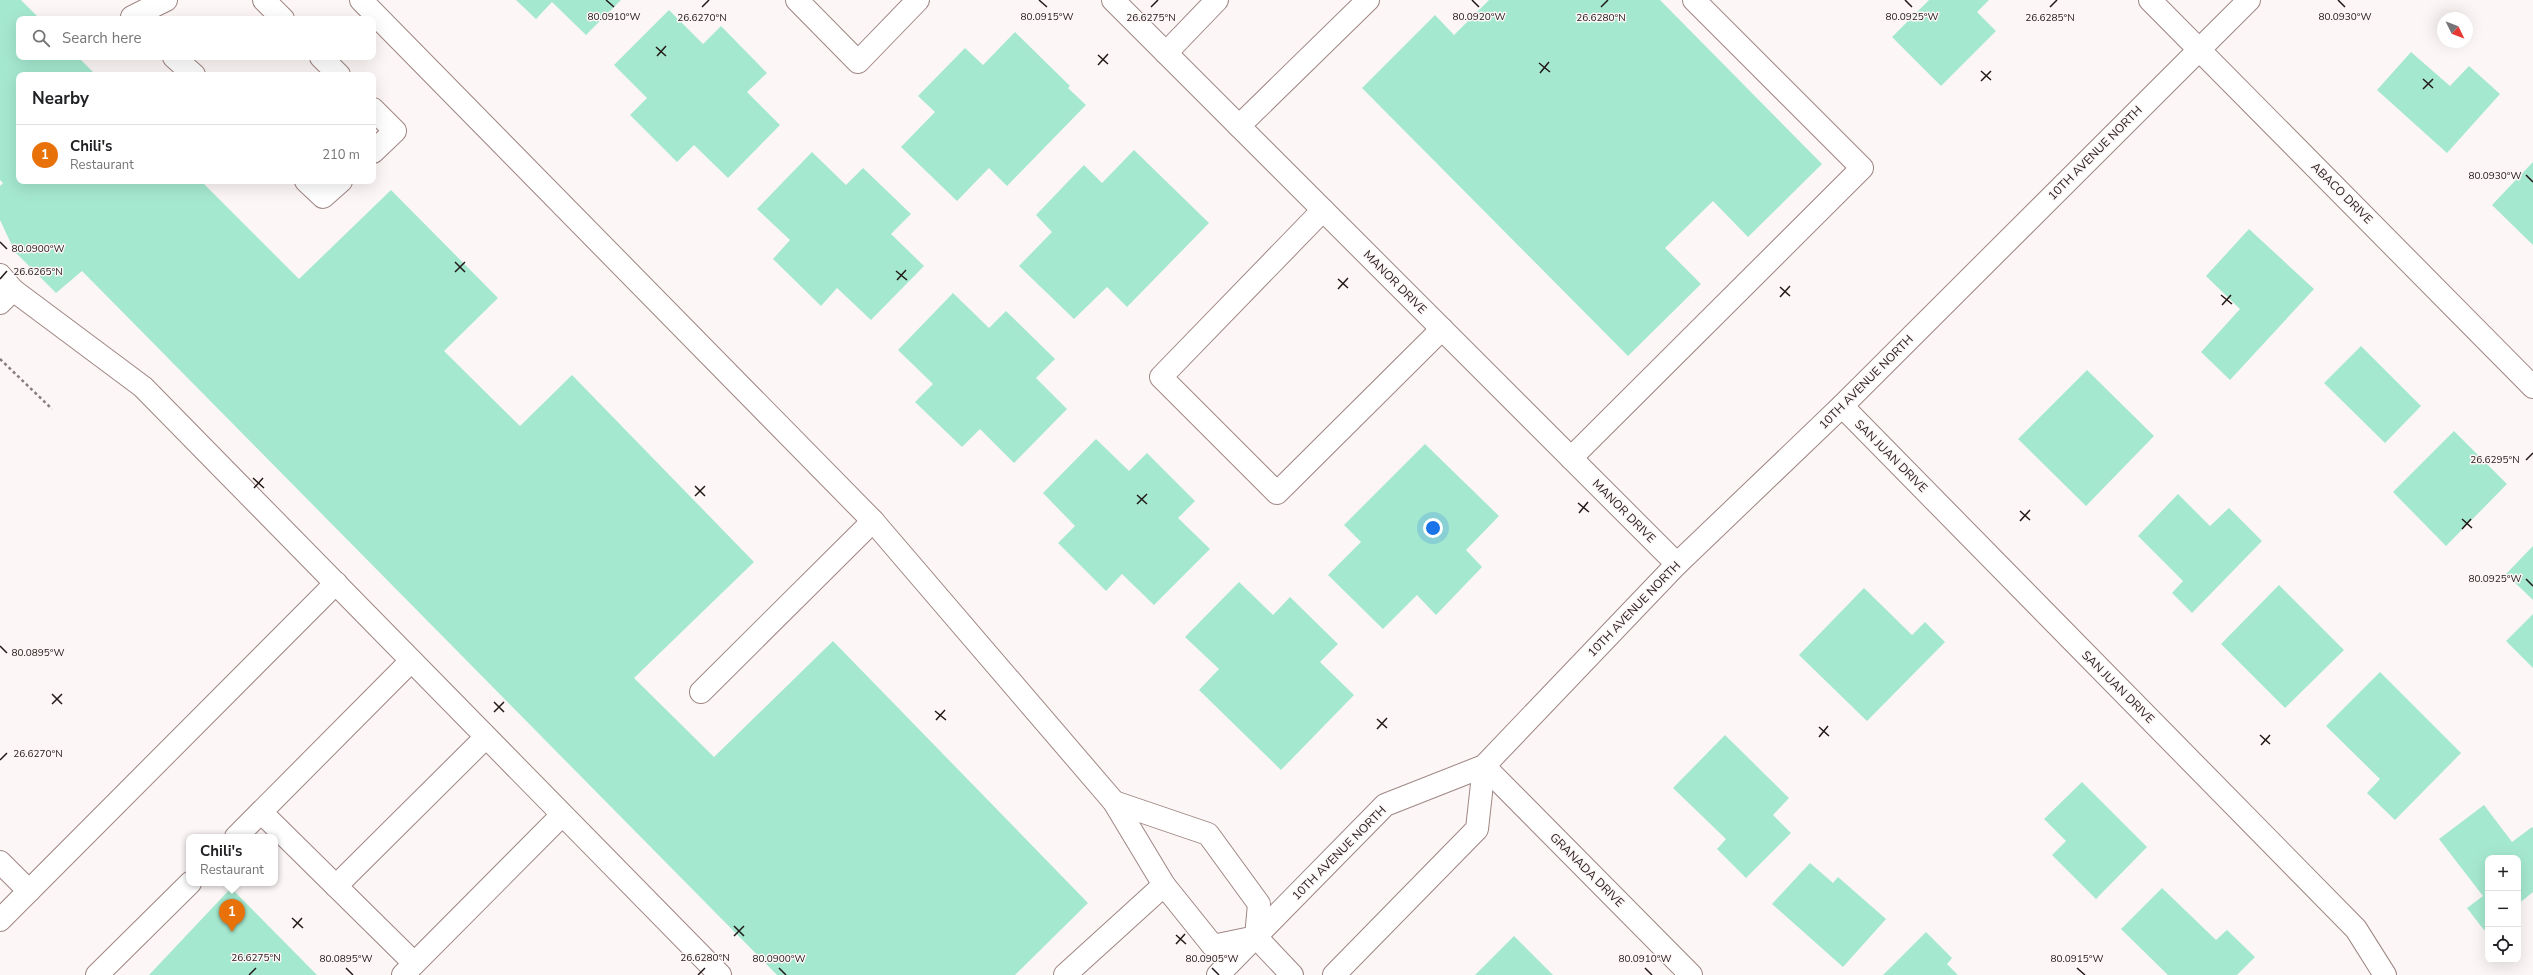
<!DOCTYPE html>
<html lang="en">
<head>
<meta charset="utf-8">
<style>
  body { margin:0; font-family:"Nunito Sans",sans-serif; background:#f2f2f2; color:#202124 }
  .controls { position:absolute; right:12px; bottom:12px; display:grid; overflow:hidden; border-radius:8px; box-shadow:0 4px 16px #0002 }
  .controls button { width:36px; height:36px; display:grid; place-items:center; padding:0; border:0; border-bottom:1px solid #e0e0e0; background:#fff; color:#202124; font:20px sans-serif }
  .compass { position:absolute; left:2437px; top:12px; width:36px; height:36px; border-radius:50%; background:#fff; box-shadow:0 4px 16px #0002; rotate:133deg }
  .you { position:absolute; left:1433px; top:528px; width:14px; height:14px; margin:-10px; border:3px solid #fff; border-radius:50%; background:#1a73e8; box-shadow:0 0 0 6px #1a73e833 }
  .badge { display:grid; place-items:center; width:26px; height:26px; border-radius:50%; background:#ea580c; color:#fff; font-size:13px; font-weight:700 }
  .pin { position:absolute; translate:-50% -33px; filter:drop-shadow(0 1px 2px #0008) }
  .pin::after { content:''; position:absolute; top:21px; width:14px; height:12px; background:inherit; clip-path:polygon(0 0,100% 0,50% 100%) }
  .popup { position:absolute; left:186px; top:834px; width:92px; height:52px; box-sizing:border-box; display:grid; place-content:center; border-radius:8px; background:#fff; filter:drop-shadow(0 1px 3px #0005); font-size:13px; white-space:nowrap; color:#757577 }
  .popup b { font-size:15px; color:#202124 }
  .popup::after { content:''; position:absolute; left:50%; top:100%; margin-left:-8px; border:8px solid transparent; border-top-color:#fff }
  .list { margin:0; padding:0; list-style:none }
  h2 { display:flex; justify-content:space-between; align-items:center; height:52px; margin:0; padding:0 16px; font-size:17px }
  h2 small { font-size:13px; font-weight:400; color:#757577 }
  .list li { display:grid; grid-template-columns:26px 1fr auto; gap:12px; align-items:center; box-sizing:border-box; height:60px; padding:0 16px; border-top:1px solid #e0e0e0 }
  .list b { display:block; font-size:15px; white-space:nowrap }
  .list p { margin:0; font-size:13px; white-space:nowrap; color:#757577 }
  .list em { font-size:13px; font-style:normal; color:#757577 }
  .icon { flex:none; width:22px; height:22px; fill:none; stroke:currentColor; stroke-width:2; stroke-linecap:round; stroke-linejoin:round }
  .map { position:relative; flex:none; width:2533px; height:975px; overflow:hidden }
  .search { position:absolute; background:#fff; box-shadow:0 4px 16px #0002; left:16px; top:16px; width:360px; height:44px; display:flex; align-items:center; gap:10px; box-sizing:border-box; padding:0 14px; border-radius:8px; color:#757577; font-size:15px }
  .panel { position:absolute; background:#fff; box-shadow:0 4px 16px #0002; left:16px; top:72px; width:360px; height:112px; border-radius:8px }
  .map>svg:first-child { display:block }
</style>
</head>
<body>
<div class="map">
<svg width="2533" height="975" viewBox="0 0 2533 975">
  <rect width="100%" height="100%" fill="#fcf6f6"/>
  <g fill="#a5e8d0">
    <polygon points="0,0 21,0 40,19 19,19 19,57 78,57 96,75 19,75 19,181 201,181 299,279 391,190 498,298 444,351 520,426 572,375 754,562 634,678 714,757 833,641 1088,903 1015,975 777,975 82,271 56,293 15,252 0,220 0,186 3,183 0,180"/>
    <polygon points="516,0 621,0 586,35 552,2 536,19"/>
    <polygon points="1489,0 1660,0 1822,164 1748,237 1713,201 1665,248 1701,284 1628,356 1362,88 1435,15 1454,35"/>
    <polygon points="1929,0 1989,0 1977,12 1996,31 1941,86 1892,37"/>
    <polygon points="669,10 703,44 721,26 767,73 747,92 780,125 728,178 694,145 677,162 630,115 647,98 614,65"/>
    <polygon points="1015,32 1070,86 1068,88 1086,105 1007,186 989,168 957,201 901,147 935,112 918,96 965,48 983,65"/>
    <polygon points="2411,52 2450,86 2469,66 2500,94 2447,153 2377,90"/>
    <polygon points="1134,150 1209,223 1127,307 1107,287 1074,319 1019,266 1052,232 1036,215 1084,165 1102,183"/>
    <polygon points="812,152 846,185 863,168 911,214 891,234 924,266 871,320 837,288 821,306 773,259 790,240 757,209"/>
    <polygon points="2533,162 2533,245 2492,205"/>
    <polygon points="2249,229 2314,289 2230,380 2201,352 2240,309 2206,276"/>
    <polygon points="953,293 989,328 1006,311 1055,359 1036,378 1067,409 1014,463 980,429 962,447 915,402 933,384 898,350"/>
    <polygon points="2361,346 2421,406 2385,443 2324,383"/>
    <polygon points="2087,370 2154,436 2086,506 2018,439"/>
    <polygon points="2454,431 2507,484 2446,546 2393,492"/>
    <polygon points="1096,439 1129,471 1147,453 1195,501 1178,518 1210,549 1154,605 1122,574 1106,591 1058,543 1075,526 1043,493"/>
    <polygon points="1425,444 1499,516 1466,550 1482,567 1436,615 1417,595 1383,629 1328,575 1361,542 1344,525"/>
    <polygon points="2178,494 2210,526 2229,508 2262,541 2192,613 2172,593 2183,581 2138,536"/>
    <polygon points="2533,546 2533,600 2506,574"/>
    <polygon points="1239,582 1273,615 1290,597 1338,644 1320,662 1354,695 1281,770 1199,690 1219,669 1185,637"/>
    <polygon points="2279,585 2344,650 2285,708 2221,644"/>
    <polygon points="1864,588 1912,635 1925,622 1945,642 1867,721 1799,655"/>
    <polygon points="2533,614 2533,668 2506,641"/>
    <polygon points="2380,672 2461,753 2395,820 2367,793 2380,779 2326,726"/>
    <polygon points="1725,735 1789,798 1773,815 1791,833 1746,878 1717,849 1726,839 1673,788"/>
    <polygon points="2082,782 2147,847 2096,899 2052,855 2066,841 2044,819"/>
    <polygon points="2484,805 2512,842 2532,827 2533,828 2533,892 2518,904 2518,858 2488,858 2488,927 2484,930 2467,908 2483,896 2439,839"/>
    <polygon points="1810,863 1833,883 1838,877 1886,919 1843,967 1772,904"/>
    <polygon points="231,888 317,975 149,975"/>
    <polygon points="2162,888 2216,940 2227,930 2255,957 2237,975 2168,975 2121,929"/>
    <polygon points="1926,932 1952,958 1947,964 1958,975 1883,975"/>
    <polygon points="1514,936 1553,975 1475,975"/>
  </g>
  <g fill="none" stroke-linecap="round" stroke-linejoin="round">
    <g stroke="#9f8683" stroke-width="24">
      <g id="minor">
        <polyline points="264,0 283,19"/>
        <polyline points="361,0 873,521 1114,802 1164,885 1213,946 1256,937"/>
        <polyline points="797,0 858,62 918,0"/>
        <polyline points="1113,0 1677,564"/>
        <polyline points="2150,0 2533,387"/>
        <polyline points="134,19 132,17 166,0"/>
        <polyline points="1166,53 1217,0"/>
        <polyline points="174,57 194,75"/>
        <polyline points="321,57 339,75"/>
        <polyline points="373,109 395,131 373,152"/>
        <polyline points="1239,126 1368,0"/>
        <polyline points="306,181 323,197 341,181"/>
        <polyline points="1323,210 1161,377 1277,493 1442,329"/>
        <polyline points="0,275 13,290 143,387 720,975"/>
        <polyline points="0,303 13,290"/>
        <polyline points="1842,406 2356,929 2385,975"/>
        <polyline points="1571,458 1862,168 1694,0"/>
        <polyline points="701,692 873,521"/>
        <polyline points="1484,766 1691,975"/>
        <polyline points="1114,802 1208,834 1259,904 1256,937 1292,975"/>
        <polyline points="261,812 414,963"/>
        <polyline points="236,837 411,661"/>
        <polyline points="0,862 29,891"/>
        <polyline points="336,886 486,737"/>
        <polyline points="0,920 336,583"/>
        <polyline points="97,975 190,883"/>
        <polyline points="403,975 562,815"/>
        <polyline points="1065,975 1164,885"/>
        <polyline points="1218,975 1385,805 1484,766 1677,564 1842,406 2249,0"/>
        <polyline points="1334,975 1477,829 1484,766"/>
      </g>
    </g>
    <polyline stroke="#857e7d" stroke-width="2.5" stroke-dasharray="3 3" stroke-linecap="butt" points="0,359 52,409"/>
    <use href="#minor" stroke="#fff" stroke-width="22"/>
  </g>
  <path fill="none" stroke="#221918" stroke-width="1.5" d="M606 0 614 7M1039 0 1047 7M1472 0 1479 7M1905 0 1912 7M2338 0 2345 7M702 7 709 0M1151 7 1158 0M1601 7 1608 0M2050 7 2057 0M656 47 666 56M1098 55 1108 64M657 56 666 46M1539 63 1550 72M1098 65 1108 54M1981 71 1991 80M1540 73 1549 62M2423 79 2433 88M1981 81 1991 71M2423 89 2433 79M2526 175 2533 182M0 242 7 249M455 262 465 272M896 271 907 280M455 272 465 262M0 279 7 271M1338 279 1348 288M897 280 906 270M1780 287 1790 296M1338 289 1348 278M2221 295 2232 304M1780 297 1790 286M2222 305 2231 295M2526 460 2533 453M253 478 264 488M695 486 705 496M254 488 263 478M1137 495 1147 504M695 496 705 486M1578 503 1589 512M1137 504 1147 494M2020 511 2030 520M1579 513 1588 502M2462 519 2472 528M2020 521 2030 510M2462 529 2471 519M2526 579 2533 586M0 646 7 653M52 694 62 704M494 702 504 712M52 704 62 694M935 711 946 720M494 712 504 702M1377 719 1387 728M936 720 945 710M1819 727 1829 736M1377 729 1387 718M2260 735 2270 744M1819 737 1828 726M2261 745 2270 735M0 760 7 753M292 918 303 928M734 926 744 936M293 928 302 918M1176 935 1186 944M734 936 744 926M1176 944 1185 934M346 968 353 975M779 968 786 975M1212 968 1219 975M1645 968 1652 975M2077 968 2085 975M249 975 256 968M698 975 705 968"/>
  <g text-anchor="middle" stroke-width="3" stroke-linejoin="round" paint-order="stroke">
    <g font-size="12" fill="#221918" stroke="#fcf6f6">
      <text transform="translate(2095 153) rotate(-45)" y="4">10TH AVENUE NORTH</text>
      <text transform="translate(2342 193) rotate(45)" y="4">ABACO DRIVE</text>
      <text transform="translate(1395 282) rotate(45)" y="4">MANOR DRIVE</text>
      <text transform="translate(1866 382) rotate(-45)" y="4">10TH AVENUE NORTH</text>
      <text transform="translate(1891 456) rotate(45)" y="4">SAN JUAN DRIVE</text>
      <text transform="translate(1624 511) rotate(45)" y="4">MANOR DRIVE</text>
      <text transform="translate(1634 609) rotate(-46)" y="4">10TH AVENUE NORTH</text>
      <text transform="translate(2118 687) rotate(45)" y="4">SAN JUAN DRIVE</text>
      <text transform="translate(1339 853) rotate(-45)" y="4">10TH AVENUE NORTH</text>
      <text transform="translate(1587 870) rotate(45)" y="4">GRANADA DRIVE</text>
    </g>
  </g>
  <g font-size="10" text-anchor="middle" fill="#221918" stroke="#fcf6f6" stroke-width="3" stroke-linejoin="round" paint-order="stroke">
    <text x="614" y="20">80.0910°W</text>
    <text x="1479" y="20">80.0920°W</text>
    <text x="1912" y="20">80.0925°W</text>
    <text x="1047" y="20">80.0915°W</text>
    <text x="2345" y="20">80.0930°W</text>
    <text x="702" y="21">26.6270°N</text>
    <text x="1151" y="21">26.6275°N</text>
    <text x="1601" y="21">26.6280°N</text>
    <text x="2050" y="21">26.6285°N</text>
    <text x="2495" y="179">80.0930°W</text>
    <text x="38" y="252">80.0900°W</text>
    <text x="38" y="275">26.6265°N</text>
    <text x="2495" y="463">26.6295°N</text>
    <text x="2495" y="582">80.0925°W</text>
    <text x="38" y="656">80.0895°W</text>
    <text x="38" y="757">26.6270°N</text>
    <text x="256" y="961">26.6275°N</text>
    <text x="705" y="961">26.6280°N</text>
    <text x="346" y="962">80.0895°W</text>
    <text x="779" y="962">80.0900°W</text>
    <text x="1212" y="962">80.0905°W</text>
    <text x="1645" y="962">80.0910°W</text>
    <text x="2077" y="962">80.0915°W</text>
  </g>
</svg>
<div class="controls">
<button>+</button>
<button>−</button>
<button><svg class="icon" aria-label="locate" viewBox="0 0 24 24"><circle cx="12" cy="12" r="6"/><path d="M12 2v4M12 18v4M2 12h4M18 12h4"/></svg></button>
</div>
<svg class="compass" viewBox="-18 -18 36 36"><path d="M0-13l5 13h-10z" fill="#e53935"/><path d="M0 13l5-13h-10z" fill="#757577"/></svg>
<div class="you"></div>
<div class="pin badge" style="left:232px;top:932px;background:#e8710a">1</div>
<div class="popup"><b>Chili's</b>Restaurant</div>
<div class="search"><svg class="icon" aria-label="search" viewBox="0 0 24 24"><circle cx="10" cy="10" r="6"/><path d="M15 15l6 6"/></svg>Search here</div>
<section class="panel">
<h2>Nearby<small></small></h2>
<ul class="list">
<li><span class="badge" style="background:#e8710a">1</span><div><b>Chili's</b><p>Restaurant</p></div><em>210 m</em></li>
</ul>
</section>
</div>
</body>
</html>
